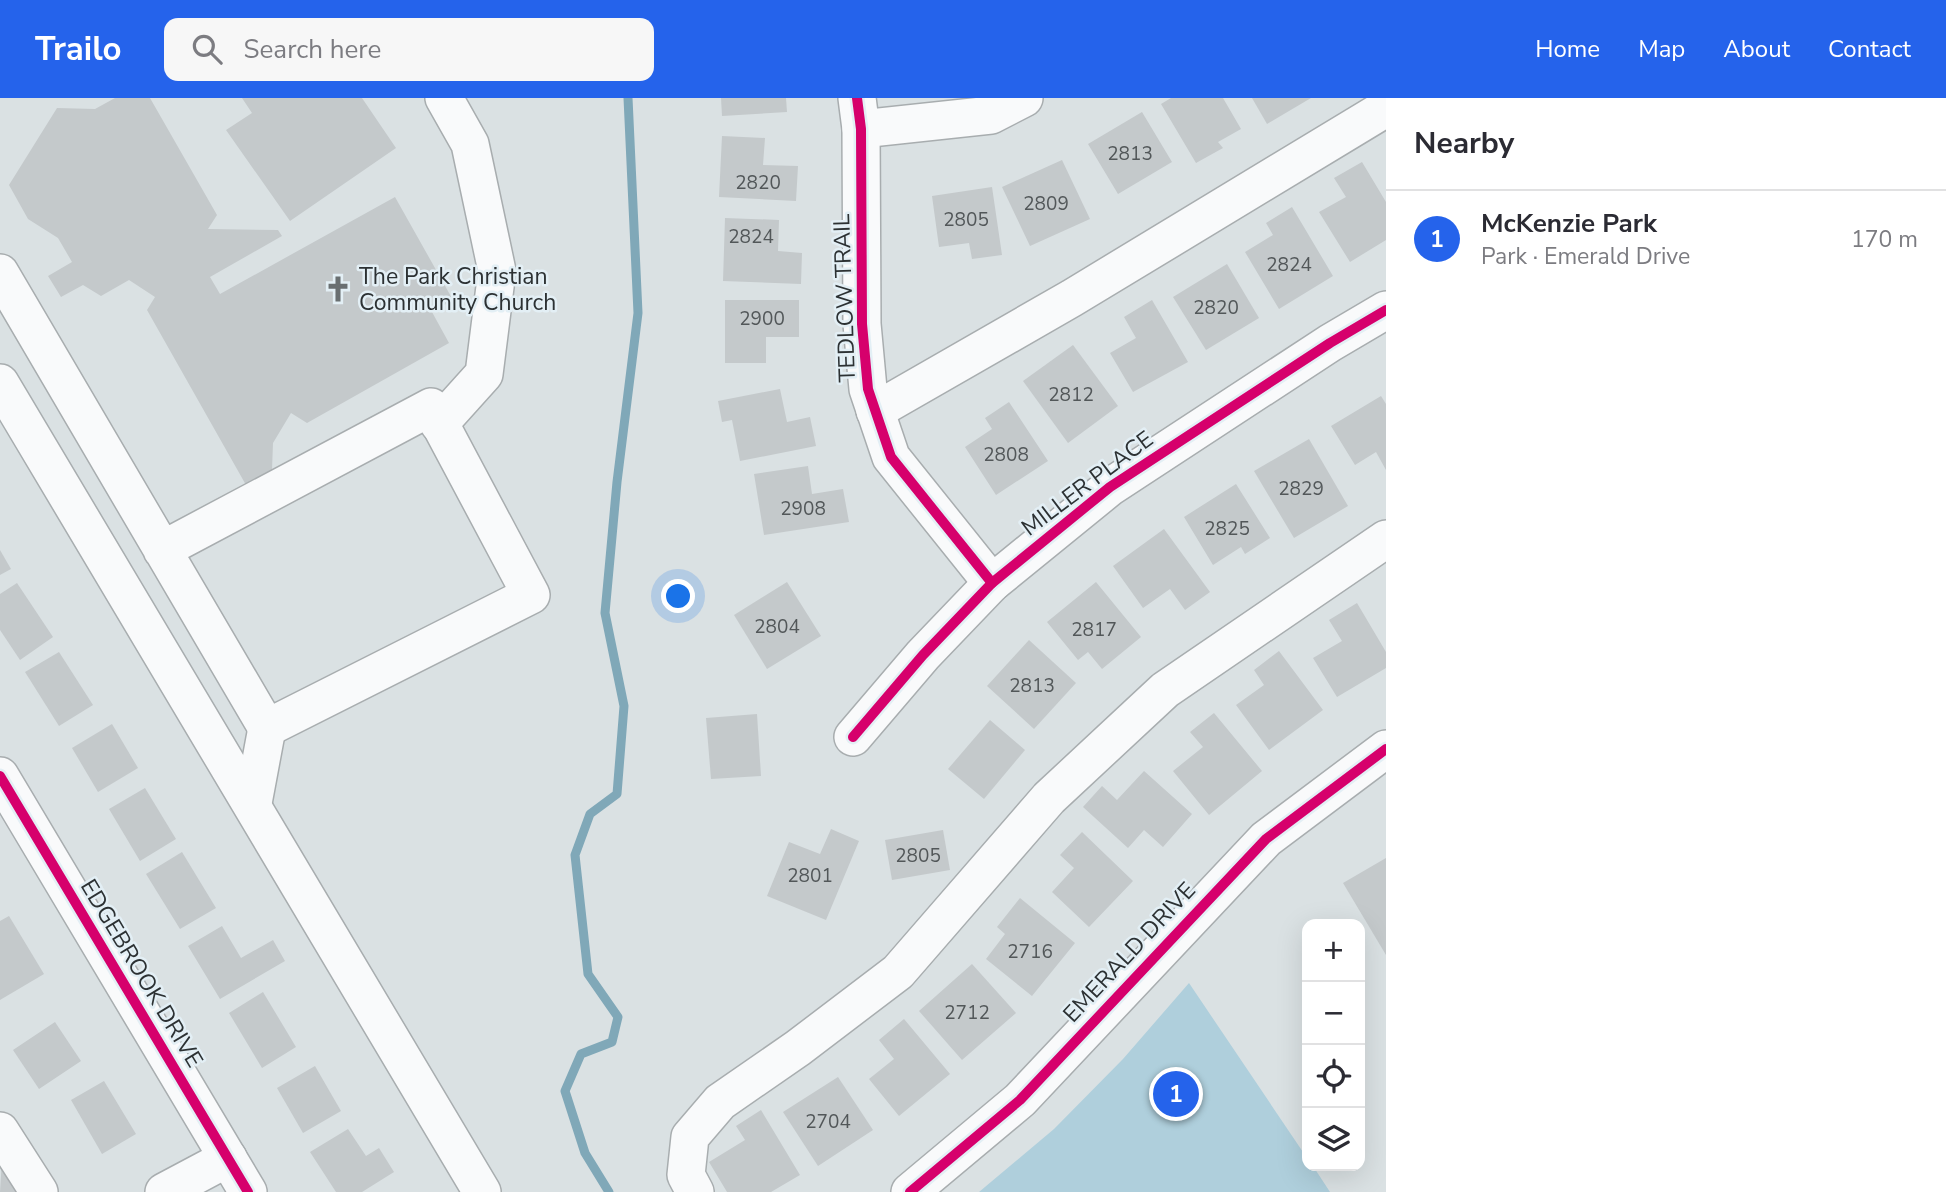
<!DOCTYPE html>
<html lang="en">
<head>
<meta charset="utf-8">
<style>
  body { margin:0; font-family:"Nunito Sans",sans-serif; background:#f7f7f7; color:#2b2b33 }
  .controls { position:absolute; right:21px; bottom:21px; display:grid; overflow:hidden; border-radius:14px; box-shadow:0 7px 28px #0002 }
  .controls button { width:63px; height:63px; display:grid; place-items:center; padding:0; border:0; border-bottom:2px solid #e1e1e2; background:#fff; color:#2b2b33; font:35px sans-serif }
  .you { position:absolute; left:679px; top:499px; width:24px; height:24px; margin:-18px; border:5px solid #fff; border-radius:50%; background:#1a73e8; box-shadow:0 0 0 10px #1a73e833 }
  .badge { display:grid; place-items:center; width:46px; height:46px; border-radius:50%; background:#2563eb; color:#fff; font-size:23px; font-weight:700 }
  .pin { position:absolute; translate:-50% -50%; border:4px solid #fff; box-shadow:0 2px 7px #0006 }
  .list { margin:0; padding:0; list-style:none }
  h2 { display:flex; justify-content:space-between; align-items:center; height:91px; margin:0; padding:0 28px; font-size:30px }
  h2 small { font-size:23px; font-weight:400; color:#7c7c81 }
  .list li { display:grid; grid-template-columns:46px 1fr auto; gap:21px; align-items:center; box-sizing:border-box; height:98px; padding:0 28px; border-top:2px solid #e1e1e2 }
  .list b { display:block; font-size:26px; white-space:nowrap }
  .list p { margin:0; font-size:23px; white-space:nowrap; color:#7c7c81 }
  .list em { font-size:23px; font-style:normal; color:#7c7c81 }
  .icon { flex:none; width:38px; height:38px; fill:none; stroke:currentColor; stroke-width:2; stroke-linecap:round; stroke-linejoin:round }
  .map { position:relative; flex:none; width:1386px; height:1094px; overflow:hidden }
  header { display:flex; align-items:center; gap:42px; box-sizing:border-box; height:98px; padding:0 35px; background:#2563eb; color:#fff }
  header strong { font-size:33px }
  nav { display:flex; gap:38px; margin-inline-start:auto; font-size:24px }
  .search { width:490px; height:63px; background:#f7f7f7; display:flex; align-items:center; gap:18px; box-sizing:border-box; padding:0 24px; border-radius:14px; color:#7c7c81; font-size:26px }
  main { display:flex }
  aside { flex:1; background:#fff }
  .map>svg:first-child { display:block }
</style>
</head>
<body>
<header>
<strong>Trailo</strong>
<div class="search"><svg class="icon" aria-label="search" viewBox="0 0 24 24"><circle cx="10" cy="10" r="6"/><path d="M15 15l6 6"/></svg>Search here</div>
<nav><a>Home</a><a>Map</a><a>About</a><a>Contact</a></nav>
</header>
<main>
<div class="map">
<svg width="1386" height="1094" viewBox="0 0 1386 1094">
  <rect width="100%" height="100%" fill="#dae1e3"/>
  <polygon fill="#afcfdc" points="1189,885 1307,1060 1307,1068 1313,1068 1330,1094 979,1094 1054,1031 1123,961"/>
  <g fill="none" stroke-linecap="round" stroke-linejoin="round">
    <polyline stroke="#80a8b8" stroke-width="9" points="609,1094 585,1055 565,993 581,956 612,944 618,919 588,876 575,757 590,716 617,696 624,608 605,515 617,384 638,215 628,0"/>
  </g>
  <g fill="#c4c9cb">
    <polygon points="115,0 150,0 217,117 208,131 278,132 282,138 210,179 220,196 395,99 453,202 432,214 449,245 307,325 291,315 273,345 272,372 246,387 147,212 155,199 129,182 101,198 83,187 61,199 48,178 72,164 58,140 28,121 9,87 57,10 95,11"/>
    <polygon points="242,0 362,0 396,50 290,123 226,32 252,15"/>
    <polygon points="721,0 786,0 787,14 722,18"/>
    <polygon points="1171,0 1223,0 1241,31 1218,44 1223,50 1196,65 1161,6"/>
    <polygon points="1252,0 1311,0 1267,26"/>
    <polygon points="1142,14 1172,64 1118,96 1088,46"/>
    <polygon points="722,38 765,40 763,67 798,68 796,103 719,99"/>
    <polygon points="1062,62 1090,121 1030,148 1002,89"/>
    <polygon points="1362,64 1386,104 1386,142 1350,164 1319,114 1346,99 1334,80"/>
    <polygon points="992,89 1002,157 972,161 969,145 939,149 932,98"/>
    <polygon points="1292,109 1333,178 1279,211 1245,154 1273,137 1266,125"/>
    <polygon points="725,120 779,122 778,153 802,155 801,186 723,183"/>
    <polygon points="1227,166 1259,220 1206,252 1173,199"/>
    <polygon points="725,202 799,202 799,239 766,239 766,265 725,265"/>
    <polygon points="1152,202 1188,264 1133,294 1110,255 1136,240 1124,219"/>
    <polygon points="1073,247 1118,308 1068,345 1023,283"/>
    <polygon points="780,291 787,324 810,319 816,348 740,363 732,322 722,324 718,303"/>
    <polygon points="1381,298 1386,306 1386,372 1376,354 1355,367 1331,328"/>
    <polygon points="1009,304 1048,363 996,397 965,349 992,331 985,320"/>
    <polygon points="1309,341 1348,408 1294,440 1254,373"/>
    <polygon points="808,368 812,396 843,391 849,424 764,437 754,376"/>
    <polygon points="1236,386 1270,440 1245,456 1241,449 1213,467 1184,419"/>
    <polygon points="1164,431 1210,494 1185,512 1170,491 1143,510 1113,468"/>
    <polygon points="0,452 11,471 0,477"/>
    <polygon points="787,484 821,538 767,571 734,517"/>
    <polygon points="1096,484 1141,539 1102,571 1088,554 1078,562 1047,524"/>
    <polygon points="17,485 53,539 20,562 0,532 0,496"/>
    <polygon points="1357,505 1386,554 1386,570 1337,599 1313,560 1342,543 1329,522"/>
    <polygon points="1029,542 1076,585 1034,631 987,588"/>
    <polygon points="1279,553 1323,612 1269,652 1236,607 1264,587 1254,572"/>
    <polygon points="59,554 93,607 59,628 25,574"/>
    <polygon points="1214,615 1262,673 1209,717 1173,673 1203,649 1190,634"/>
    <polygon points="757,616 761,678 711,681 706,620"/>
    <polygon points="990,622 1025,652 984,701 948,671"/>
    <polygon points="112,626 138,670 98,694 72,650"/>
    <polygon points="1144,673 1192,716 1163,749 1144,732 1128,750 1083,709 1102,688 1117,702"/>
    <polygon points="145,690 176,741 140,763 109,711"/>
    <polygon points="831,731 859,743 826,822 767,798 789,744 820,756"/>
    <polygon points="943,732 950,772 892,782 885,742"/>
    <polygon points="1082,734 1133,783 1089,829 1052,794 1074,770 1060,757"/>
    <polygon points="182,754 216,810 180,831 146,776"/>
    <polygon points="1386,760 1386,857 1343,785"/>
    <polygon points="1020,800 1075,845 1032,898 986,861 1005,836 997,829"/>
    <polygon points="9,818 44,876 0,902 0,823"/>
    <polygon points="222,828 241,860 273,842 285,863 220,901 188,848"/>
    <polygon points="972,866 1016,915 962,962 919,913"/>
    <polygon points="263,894 296,949 262,970 229,915"/>
    <polygon points="904,921 950,976 899,1018 869,981 894,961 879,942"/>
    <polygon points="55,924 81,963 39,991 13,952"/>
    <polygon points="315,968 341,1013 303,1035 277,990"/>
    <polygon points="838,979 873,1032 818,1068 783,1014"/>
    <polygon points="104,983 136,1036 102,1056 71,1002"/>
    <polygon points="761,1012 800,1077 771,1094 727,1094 709,1064 745,1042 736,1028"/>
    <polygon points="348,1031 366,1058 379,1050 394,1074 362,1094 336,1094 310,1054"/>
    <polygon points="2,1061 17,1094 0,1094"/>
  </g>
  <g fill="none" stroke-linecap="round" stroke-linejoin="round">
    <g stroke="#a8adaf" stroke-width="40">
      <g id="minor">
        <polyline points="857,0 861,31 862,226 868,291 891,359 992,485"/>
        <polyline points="861,31 991,17 1024,0"/>
        <polyline points="0,175 267,630 531,497 431,309 162,452"/>
        <polyline points="0,285 482,1094"/>
        <polyline points="875,313 1072,200 1386,10"/>
        <polyline points="439,326 484,276 497,173 470,46 444,0"/>
        <polyline points="853,639 923,557 992,485 1110,389 1330,245 1386,212"/>
        <polyline points="0,678 248,1094"/>
        <polyline points="253,705 267,630"/>
        <polyline points="0,1033 39,1094"/>
        <polyline points="164,1094 228,1060"/>
        <polyline points="695,1094 686,1077 690,1039 720,1004 798,950 898,874 1049,700 1165,592 1386,441"/>
        <polyline points="910,1094 1020,1002 1266,741 1386,651"/>
      </g>
    </g>
    <use href="#minor" stroke="#f9fafb" stroke-width="37"/>
    <g stroke="#e3eff5" stroke-width="15">
      <g id="cycleway">
        <polyline points="857,0 861,31 862,226 868,291 891,359 992,485"/>
        <polyline points="853,639 923,557 992,485 1110,389 1330,245 1386,212"/>
        <polyline points="0,678 248,1094"/>
        <polyline points="910,1094 1020,1002 1266,741 1386,651"/>
      </g>
    </g>
    <use href="#cycleway" stroke="#d6006c" stroke-width="10"/>
  </g>
  <defs>
    <g id="church-bare" transform="scale(2.1)"><path d="M-1.2-6h2.4v3.5h3.3v2.4h-3.3V6h-2.4V-.1h-3.3v-2.4h3.3Z" fill="#696f71" stroke="#e3eff5" stroke-width="2.5" paint-order="stroke"/></g>
  </defs>
  <g fill-rule="evenodd">
    <use href="#church-bare" x="338" y="191"/>
  </g>
  <g text-anchor="middle" stroke-width="5" stroke-linejoin="round" paint-order="stroke">
    <g font-size="19" fill="#525759">
      <text x="1130" y="62">2813</text>
      <text x="758" y="91">2820</text>
      <text x="1046" y="112">2809</text>
      <text x="966" y="128">2805</text>
      <text x="751" y="145">2824</text>
      <text x="1289" y="173">2824</text>
      <text x="1216" y="216">2820</text>
      <text x="762" y="227">2900</text>
      <text x="1071" y="303">2812</text>
      <text x="1006" y="363">2808</text>
      <text x="1301" y="397">2829</text>
      <text x="803" y="417">2908</text>
      <text x="1227" y="437">2825</text>
      <text x="777" y="535">2804</text>
      <text x="1094" y="538">2817</text>
      <text x="1032" y="594">2813</text>
      <text x="918" y="764">2805</text>
      <text x="810" y="784">2801</text>
      <text x="1030" y="860">2716</text>
      <text x="967" y="921">2712</text>
      <text x="828" y="1030">2704</text>
    </g>
    <g font-size="23" fill="#2c3133" stroke="#e3eff5" text-anchor="start">
      <text x="359" y="186">The Park Christian<tspan x="359" dy="26">Community Church</tspan></text>
    </g>
    <g font-size="23" fill="#2c3133" stroke="#e3eff5">
      <text transform="translate(844 200) rotate(-92)" y="8">TEDLOW TRAIL</text>
      <text transform="translate(1087 385) rotate(-37)" y="8">MILLER PLACE</text>
      <text transform="translate(1129 854) rotate(-47)" y="8">EMERALD DRIVE</text>
      <text transform="translate(142 875) rotate(59)" y="8">EDGEBROOK DRIVE</text>
    </g>
  </g>
</svg>
<div class="controls">
<button>+</button>
<button>−</button>
<button><svg class="icon" aria-label="locate" viewBox="0 0 24 24"><circle cx="12" cy="12" r="6"/><path d="M12 2v4M12 18v4M2 12h4M18 12h4"/></svg></button>
<button><svg class="icon" aria-label="layers" viewBox="0 0 24 24"><path d="M12 4l9 5-9 5-9-5zM3 14l9 5 9-5"/></svg></button>
</div>
<div class="you"></div>
<div class="pin badge" style="left:1176px;top:996px">1</div>
</div>
<aside>
<h2>Nearby<small></small></h2>
<ul class="list">
<li><span class="badge">1</span><div><b>McKenzie Park</b><p>Park · Emerald Drive</p></div><em>170 m</em></li>
</ul>
</aside>
</main>
</body>
</html>
